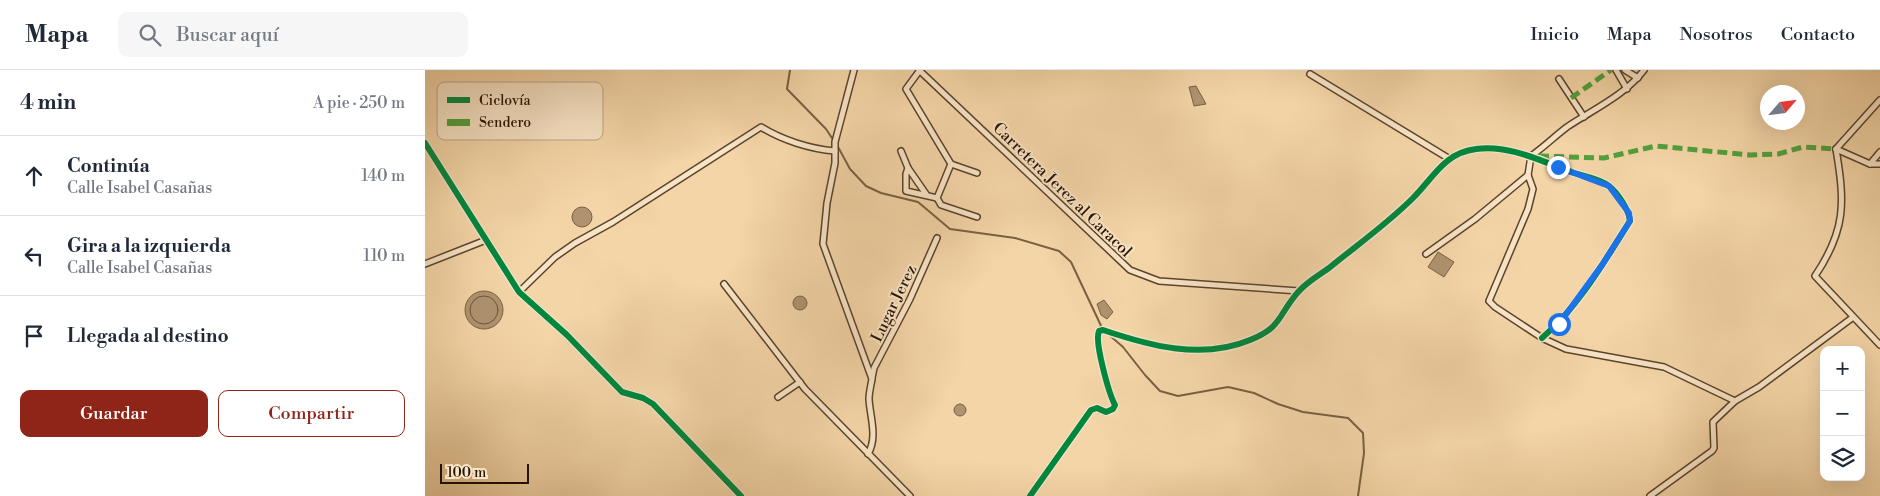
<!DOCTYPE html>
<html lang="es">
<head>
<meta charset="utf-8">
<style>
  body { margin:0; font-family:"Libre Bodoni",serif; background:#f6f6f7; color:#1f2937 }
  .controls { position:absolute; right:15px; bottom:15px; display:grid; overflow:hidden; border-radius:10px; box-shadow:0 5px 20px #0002 }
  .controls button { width:45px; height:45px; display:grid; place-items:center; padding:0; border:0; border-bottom:1px solid #e0e1e3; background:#fff; color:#1f2937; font:25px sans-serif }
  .compass { position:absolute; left:1335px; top:15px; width:45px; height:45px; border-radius:50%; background:#fff; box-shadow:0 5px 20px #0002; rotate:62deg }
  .scale { position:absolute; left:15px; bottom:12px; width:89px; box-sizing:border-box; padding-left:5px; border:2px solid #281403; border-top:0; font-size:14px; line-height:18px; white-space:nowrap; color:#281403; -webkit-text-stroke:4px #f8e4c6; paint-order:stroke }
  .stop { position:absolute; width:15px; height:15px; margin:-11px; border:4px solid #1a73e8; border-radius:50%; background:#fff }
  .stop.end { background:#1a73e8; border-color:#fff; box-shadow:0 1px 5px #0008 }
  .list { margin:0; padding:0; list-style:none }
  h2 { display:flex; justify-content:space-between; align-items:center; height:65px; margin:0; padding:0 20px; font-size:21px }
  h2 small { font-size:16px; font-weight:400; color:#747a83 }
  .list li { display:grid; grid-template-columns:32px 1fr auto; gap:15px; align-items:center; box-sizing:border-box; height:80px; padding:0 20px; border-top:1px solid #e0e1e3 }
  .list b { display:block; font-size:19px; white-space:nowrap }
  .list p { margin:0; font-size:16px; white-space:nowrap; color:#747a83 }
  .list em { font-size:16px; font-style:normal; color:#747a83 }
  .actions { display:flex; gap:10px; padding:15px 20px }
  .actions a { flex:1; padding:11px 0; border:1px solid #8f2418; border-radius:10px; text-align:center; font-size:18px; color:#8f2418 }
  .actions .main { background:#8f2418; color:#fff }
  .icon { flex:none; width:28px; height:28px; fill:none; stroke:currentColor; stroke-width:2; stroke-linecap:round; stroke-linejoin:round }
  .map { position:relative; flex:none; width:1455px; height:426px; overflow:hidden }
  header { display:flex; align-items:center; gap:30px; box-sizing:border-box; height:70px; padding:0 25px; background:#fff; border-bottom:1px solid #e0e1e3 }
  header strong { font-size:24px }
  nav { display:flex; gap:28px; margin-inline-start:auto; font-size:18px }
  .search { width:350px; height:45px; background:#f6f6f7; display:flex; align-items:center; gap:12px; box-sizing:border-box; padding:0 18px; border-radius:10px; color:#747a83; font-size:19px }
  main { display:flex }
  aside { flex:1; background:#fff }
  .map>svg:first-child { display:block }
</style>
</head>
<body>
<header>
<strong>Mapa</strong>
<div class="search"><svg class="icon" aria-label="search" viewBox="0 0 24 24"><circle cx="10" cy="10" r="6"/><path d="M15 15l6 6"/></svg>Buscar aquí</div>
<nav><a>Inicio</a><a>Mapa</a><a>Nosotros</a><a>Contacto</a></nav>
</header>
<main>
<aside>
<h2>4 min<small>A pie · 250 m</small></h2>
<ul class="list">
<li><svg class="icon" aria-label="ahead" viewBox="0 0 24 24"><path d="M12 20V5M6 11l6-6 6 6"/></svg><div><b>Continúa</b><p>Calle Isabel Casañas</p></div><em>140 m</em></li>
<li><svg class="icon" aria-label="left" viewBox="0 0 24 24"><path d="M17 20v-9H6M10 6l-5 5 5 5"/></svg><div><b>Gira a la izquierda</b><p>Calle Isabel Casañas</p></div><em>110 m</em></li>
<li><svg class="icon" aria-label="arrive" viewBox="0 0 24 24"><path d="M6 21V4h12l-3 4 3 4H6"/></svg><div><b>Llegada al destino</b></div></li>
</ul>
<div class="actions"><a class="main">Guardar</a><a>Compartir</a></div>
</aside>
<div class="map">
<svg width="1455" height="426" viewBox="0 0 1455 426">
  <rect width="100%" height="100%" fill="#f4d5a7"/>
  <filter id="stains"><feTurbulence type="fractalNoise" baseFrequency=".004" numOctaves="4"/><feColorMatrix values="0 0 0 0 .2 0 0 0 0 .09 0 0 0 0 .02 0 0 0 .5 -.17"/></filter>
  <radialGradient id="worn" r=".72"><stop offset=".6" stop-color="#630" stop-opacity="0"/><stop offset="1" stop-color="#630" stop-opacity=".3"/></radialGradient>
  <g fill="#af936f" stroke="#796044">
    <polygon points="771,16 781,34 769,36 764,17"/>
    <circle cx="157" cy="147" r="10"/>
    <polygon points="1013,182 1029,192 1019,207 1003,197"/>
    <circle cx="59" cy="240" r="19"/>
    <circle cx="375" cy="233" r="7"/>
    <polygon points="679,230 688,242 682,249 676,245 672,234"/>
    <circle cx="535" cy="340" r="6"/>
  </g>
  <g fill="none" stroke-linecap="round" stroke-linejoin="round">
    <circle stroke="#6c5439" stroke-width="1" cx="59" cy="240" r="14"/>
    <g stroke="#796044" stroke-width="2">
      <polyline points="365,0 362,19 401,59 409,71"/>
      <polyline points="412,75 425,99 441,116 456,123 493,132 525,159 590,168 634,181 646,192 678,260"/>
      <polyline points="683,264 698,277 720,305 735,321 753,326 803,317 829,323 853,334 878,342 923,348 938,363 939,383 933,426"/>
    </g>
    <g stroke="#5b442c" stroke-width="8">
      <g id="minor">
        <path d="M429 0 410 72V93L402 133 398 174 447 309C446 315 444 323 444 329 445 347 453 367 443 384"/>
        <polyline points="494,0 705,200 734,211 874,221"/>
        <polyline points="495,0 481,19 526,94 552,103"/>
        <polyline points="1191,0 1202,19"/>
        <polyline points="1200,0 1213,8"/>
        <path d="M1219 0C1199 26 1169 39 1142 57 1130 66 1119 77 1106 86L1103 105 1108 119 1103 139 1064 231 1070 237 1117 268 1141 279 1239 297 1310 331 1334 317 1427 248"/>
        <polyline points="885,4 1023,88"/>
        <polyline points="1134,9 1159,47"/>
        <polyline points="0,73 94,222 142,265 197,322 218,328 228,334 316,426"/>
        <path d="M1411 79C1420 133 1421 160 1390 206L1455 275"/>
        <polyline points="1411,79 1455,30"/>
        <polyline points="1411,79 1445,94 1455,94"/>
        <polyline points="476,81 483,98 501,124"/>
        <polyline points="526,94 512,128 516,135 552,147"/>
        <polyline points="1445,94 1455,82"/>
        <polyline points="483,98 481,104 481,121 512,128"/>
        <polyline points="1001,184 1050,149 1103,105"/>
        <polyline points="0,194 61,170"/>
        <polyline points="299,214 380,319 485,426"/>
        <path d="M94 222 130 187 150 173 188 152 336 57C357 70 385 79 410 81"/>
        <polyline points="447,308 449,298 485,229 512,168"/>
        <polyline points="353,327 375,312"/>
        <path d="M605 426 666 340 672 338 681 342 688 339 690 335C684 324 669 271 674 261L678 260C725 276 777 290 825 270 858 257 853 244 874 221 882 212 894 205 904 198 932 175 962 154 988 128 1009 107 1019 83 1051 79 1084 74 1118 92 1149 103 1159 106 1176 109 1184 116 1193 123 1204 140 1205 151 1179 192 1154 236 1117 268"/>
        <polyline points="1225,426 1287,381 1289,378 1288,352 1310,331"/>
      </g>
    </g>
    <use href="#minor" stroke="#f8e4c6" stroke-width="5"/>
    <g stroke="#51a03d" stroke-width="5" stroke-dasharray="10 5" stroke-linecap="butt">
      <polyline points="1146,28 1186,0"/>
      <polyline points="1114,86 1179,88 1231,76 1325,85 1353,84 1378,77 1411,79"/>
    </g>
    <g stroke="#f8e4c6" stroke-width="9">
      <g id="cycleway">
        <polyline points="0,73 94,222 142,265 197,322 218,328 228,334 316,426"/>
        <path d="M605 426 666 340 672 338 681 342 688 339 690 335C684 324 669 271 674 261L678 260C725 276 777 290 825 270 858 257 853 244 874 221 882 212 894 205 904 198 932 175 962 154 988 128 1009 107 1019 83 1051 79 1084 74 1118 92 1149 103 1159 106 1176 109 1184 116 1193 123 1204 140 1205 151 1179 192 1154 236 1117 268"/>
      </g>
    </g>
    <use href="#cycleway" stroke="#00873e" stroke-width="6"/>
  </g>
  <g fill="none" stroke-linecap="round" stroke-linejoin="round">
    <polyline stroke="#1a73e8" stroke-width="6" points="1133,97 1184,116 1204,143 1205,151 1177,195 1134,254"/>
  </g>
  <g text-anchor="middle" stroke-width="4" stroke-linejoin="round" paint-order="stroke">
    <g font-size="16" fill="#281403" stroke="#f8e4c6">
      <text transform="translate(638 119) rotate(44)" y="6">Carretera Jerez al Caracol</text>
      <text transform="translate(468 233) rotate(-64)" y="6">Lugar Jerez</text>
    </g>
  </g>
  <rect x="12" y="12" width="166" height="58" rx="8" fill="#f8e4c6" stroke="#baa68c" stroke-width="1"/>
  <rect x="22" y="27" width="23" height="6" fill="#00873e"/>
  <rect x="22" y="49" width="23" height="7" fill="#51a03d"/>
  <g font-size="14" fill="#281403">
    <text x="54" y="35">Ciclovía</text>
    <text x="54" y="57">Sendero</text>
  </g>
  <rect width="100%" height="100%" filter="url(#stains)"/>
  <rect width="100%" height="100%" fill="url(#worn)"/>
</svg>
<div class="controls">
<button>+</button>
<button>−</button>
<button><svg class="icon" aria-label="layers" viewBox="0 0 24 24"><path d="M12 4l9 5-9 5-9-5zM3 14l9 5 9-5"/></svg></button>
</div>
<svg class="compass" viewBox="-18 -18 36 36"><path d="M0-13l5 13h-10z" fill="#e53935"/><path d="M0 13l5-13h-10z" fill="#747a83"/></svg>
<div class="scale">100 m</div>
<div class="stop" style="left:1134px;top:254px"></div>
<div class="stop end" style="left:1133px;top:97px"></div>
</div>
</main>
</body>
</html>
